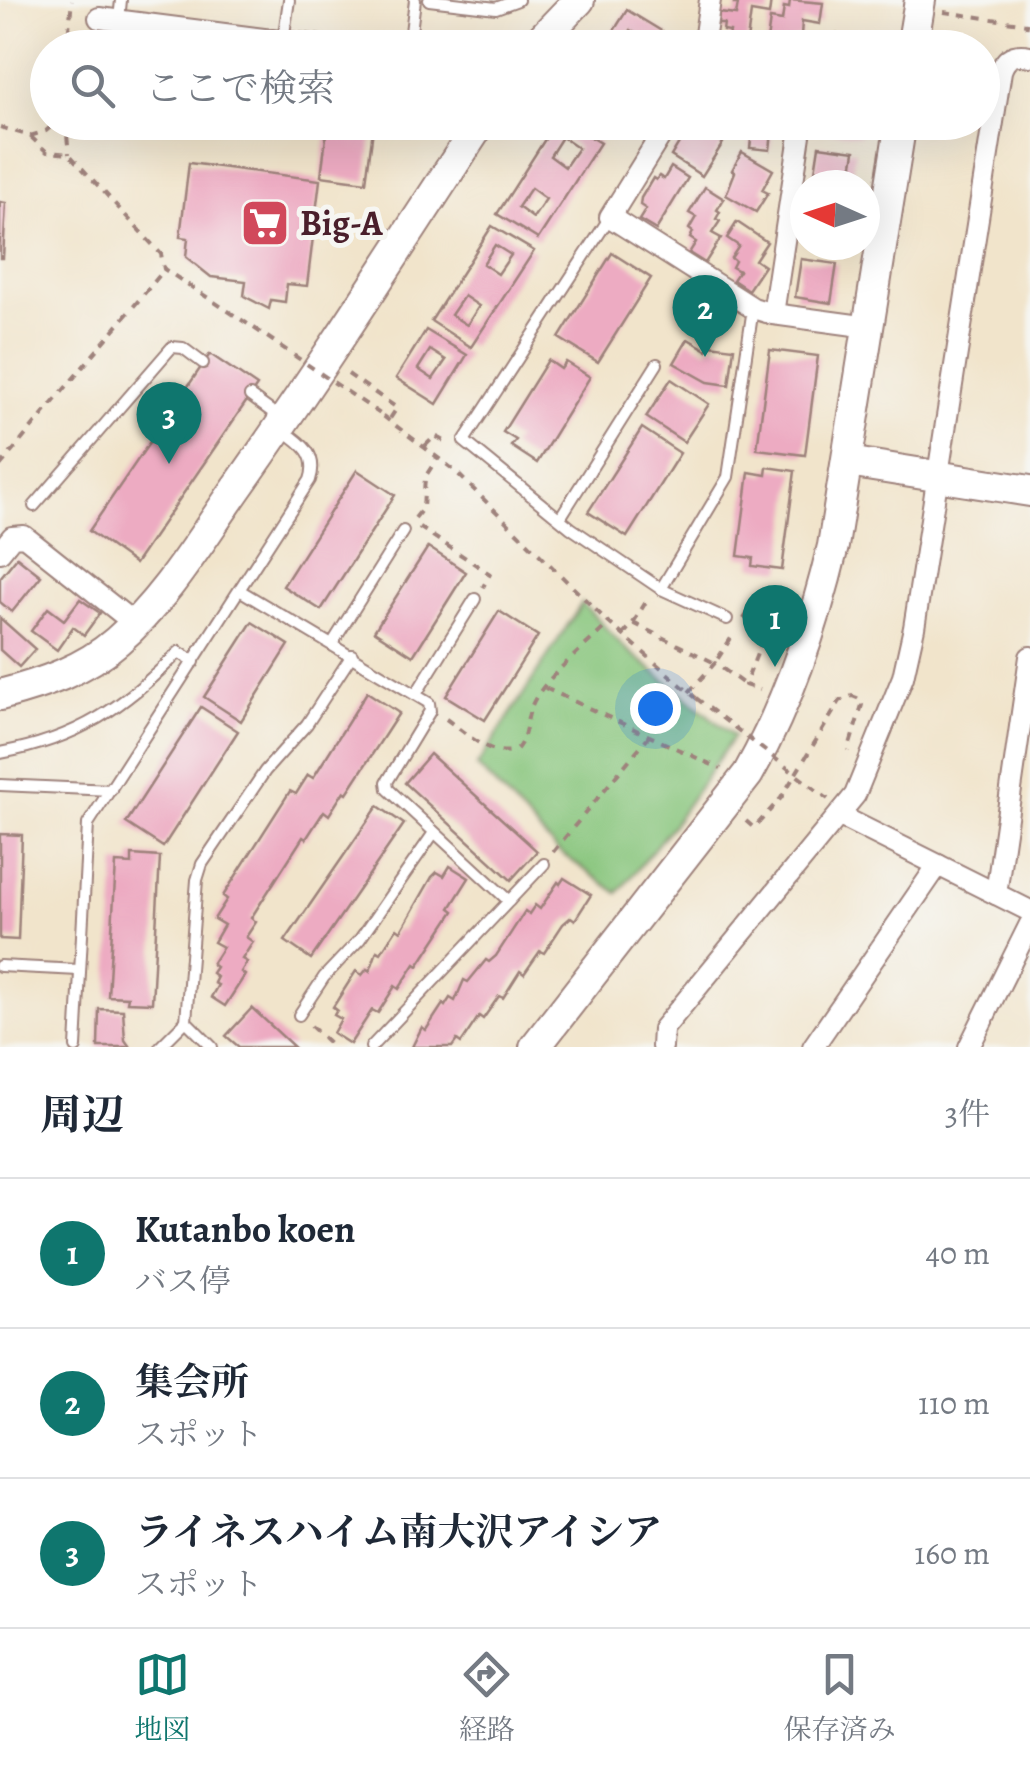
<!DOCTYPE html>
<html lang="ja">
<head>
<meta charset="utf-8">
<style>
  body { margin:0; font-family:Alegreya,"Noto Serif JP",serif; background:#f6f6f7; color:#1f2937 }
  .compass { position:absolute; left:790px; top:170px; width:90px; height:90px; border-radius:50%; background:#fff; box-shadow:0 10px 40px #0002; rotate:273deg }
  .you { position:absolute; left:655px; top:708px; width:35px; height:35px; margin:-25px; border:8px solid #fff; border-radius:50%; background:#1a73e8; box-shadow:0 0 0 15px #1a73e833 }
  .badge { display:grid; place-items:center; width:65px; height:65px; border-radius:50%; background:#0f766e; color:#fff; font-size:32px; font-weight:700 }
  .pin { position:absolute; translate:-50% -82px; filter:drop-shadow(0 2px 5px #0008) }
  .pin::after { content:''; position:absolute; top:52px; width:35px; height:30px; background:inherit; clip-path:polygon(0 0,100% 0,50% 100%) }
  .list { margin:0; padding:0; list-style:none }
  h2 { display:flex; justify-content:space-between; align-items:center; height:130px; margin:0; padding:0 40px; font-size:42px }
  h2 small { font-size:32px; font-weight:400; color:#747a83 }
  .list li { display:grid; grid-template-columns:65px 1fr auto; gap:30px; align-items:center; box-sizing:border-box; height:150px; padding:0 40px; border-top:2px solid #e0e1e3 }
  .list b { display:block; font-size:38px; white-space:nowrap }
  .list p { margin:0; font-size:32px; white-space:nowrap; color:#747a83 }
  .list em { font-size:32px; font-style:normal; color:#747a83 }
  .icon { flex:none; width:55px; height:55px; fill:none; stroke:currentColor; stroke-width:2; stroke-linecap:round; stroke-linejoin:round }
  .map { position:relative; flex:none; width:1030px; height:1047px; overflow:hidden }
  .search { position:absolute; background:#fff; box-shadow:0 10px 40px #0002; left:30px; right:30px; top:30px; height:110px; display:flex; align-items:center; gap:25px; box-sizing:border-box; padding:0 35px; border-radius:55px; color:#747a83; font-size:38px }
  .sheet { height:580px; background:#fff }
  nav { display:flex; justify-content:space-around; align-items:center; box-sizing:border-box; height:140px; border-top:2px solid #e0e1e3; background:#fff; font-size:28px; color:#747a83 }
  nav a { display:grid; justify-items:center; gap:5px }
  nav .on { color:#0f766e }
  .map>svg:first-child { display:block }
</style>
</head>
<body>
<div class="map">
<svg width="1030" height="1047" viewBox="0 0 1030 1047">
  <rect width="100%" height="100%" fill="#f6f6f2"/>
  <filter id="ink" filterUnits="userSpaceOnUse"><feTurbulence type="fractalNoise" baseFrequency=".01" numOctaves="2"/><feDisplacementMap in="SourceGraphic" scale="20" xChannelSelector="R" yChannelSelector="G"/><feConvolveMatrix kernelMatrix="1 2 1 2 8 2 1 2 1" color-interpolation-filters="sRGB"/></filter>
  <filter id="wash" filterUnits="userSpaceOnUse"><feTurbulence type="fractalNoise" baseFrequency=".0048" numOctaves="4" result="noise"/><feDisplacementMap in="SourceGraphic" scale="40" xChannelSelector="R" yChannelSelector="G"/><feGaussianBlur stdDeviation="2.25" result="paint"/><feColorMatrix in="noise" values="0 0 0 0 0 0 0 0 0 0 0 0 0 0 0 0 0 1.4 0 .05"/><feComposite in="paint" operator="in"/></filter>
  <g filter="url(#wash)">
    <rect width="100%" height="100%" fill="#f1e4cb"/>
    <polygon fill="#87c57c" stroke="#687254" stroke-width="2.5" points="582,603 625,648 734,736 672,826 618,893 558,851 477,766"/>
    <g id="blocks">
      <g fill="#edabc2" fill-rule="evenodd">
        <polygon points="735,0 771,0 769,15 751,12 746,48 728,45 730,32 723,31 724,24 718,24 719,13 736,15 738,4 734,4"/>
        <polygon points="790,0 823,3 820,24 802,21 801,36 791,40 790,48 766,48 770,19 782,21 784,7 789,8"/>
        <polygon points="627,10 668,35 661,48 641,48 646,40 630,30 619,48 603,48"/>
        <polygon points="837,34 874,40 873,48 835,48"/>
        <polygon points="328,122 374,122 366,182 321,176"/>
        <polygon points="383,122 418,122 416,136 382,132"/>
        <path d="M556 122H566L600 143 538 239 497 214ZM562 137 578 148 565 167 550 156ZM531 188 546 199 533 218 518 207Z"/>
        <polygon points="753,122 786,122 785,134 772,132 770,150 750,148"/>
        <polygon points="823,122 861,122 859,136 822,130"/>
        <polygon points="691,123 723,143 702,176 671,156"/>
        <polygon points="819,146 855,151 850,185 813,184"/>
        <polygon points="742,152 773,170 762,190 768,193 756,212 726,195 735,172 732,170"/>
        <polygon points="189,163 320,180 307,286 287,284 285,302 271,300 269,309 244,296 246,281 211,277 186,257 188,238 180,237"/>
        <polygon points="671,167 688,178 656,230 639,220 646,209 640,205 641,198 653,178 656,180 659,176 664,179"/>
        <polygon points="705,187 724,199 717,210 720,212 716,219 720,221 712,233 721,238 705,263 689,253 696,242 690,238 693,232 689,229 696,217 689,213"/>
        <polygon points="0,202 6,203 3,258 0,258"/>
        <polygon points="737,222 767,242 755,260 764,266 748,290 733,280 739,271 732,267 735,261 731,258 739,246 727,238"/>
        <path d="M492 226 534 251 471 347 431 321ZM495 245 511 255 498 274 483 264ZM464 296 479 306 467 325 451 315Z"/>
        <polygon points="612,253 651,278 598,362 559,338"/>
        <polygon points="801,259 837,264 831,303 795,297"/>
        <path d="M426 330 467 355 437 404 396 378ZM430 350 446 360 433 379 418 369Z"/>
        <polygon points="688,339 707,350 710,345 734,348 729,385 708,382 674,363"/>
        <polygon points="770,350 818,356 805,455 757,449"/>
        <polygon points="210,354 257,386 135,564 89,531"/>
        <polygon points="548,360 561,369 566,362 590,377 537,463 511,446 516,440 503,432"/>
        <polygon points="671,379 709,404 684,442 646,417"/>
        <polygon points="642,428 680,453 627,537 588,512"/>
        <polygon points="767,467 795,471 782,570 752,566 753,558 738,556 749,472 766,475"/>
        <polygon points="357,470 395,495 321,610 283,586"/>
        <polygon points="428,547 466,572 413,656 374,631"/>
        <polygon points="17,557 41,576 12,612 0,602 0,578"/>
        <polygon points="80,599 100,613 84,635 73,627 57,650 31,631 48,608 64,620"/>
        <polygon points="499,611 538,636 485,720 446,696"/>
        <polygon points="0,618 35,649 19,667 0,650"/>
        <polygon points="252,622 289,645 241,721 204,697"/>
        <polygon points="367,692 399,713 347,793 344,791 329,815 324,811 306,839 303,837 251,918 256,922 246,937 253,942 242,959 247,962 241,972 245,975 225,1006 211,997 218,985 214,983 217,977 212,973 216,967 212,964 223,947 214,942 224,925 214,919 227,899 223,896 290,791 296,794 308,775 313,778"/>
        <polygon points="201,707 238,731 163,847 126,823"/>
        <polygon points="430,754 537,851 511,880 405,783"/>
        <polygon points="378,806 404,824 311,959 285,941"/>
        <polygon points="0,834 22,835 18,940 0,939"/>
        <polygon points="132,855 160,857 152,1003 127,1002 128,997 108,996 116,863 132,864"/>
        <polygon points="450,866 469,878 450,908 454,911 418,966 415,964 399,989 395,986 378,1013 372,1010 350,1044 333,1033 341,1019 334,1015 337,1010 333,1007 356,971 362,975 367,969 370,971 377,951 381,953 397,928 401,931 432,877 437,872 444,876"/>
        <polygon points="564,878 591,895 575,920 571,917 563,924 544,953 540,951 524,974 520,971 503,998 499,996 483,1019 479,1016 461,1043 457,1040 452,1047 412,1047 422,1027 426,1030 443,1004 445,1006 450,998 455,1001 464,980 468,982 486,960 489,962 496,956 525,911 529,914 535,905 540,909 558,882 560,884"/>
        <polygon points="252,1008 294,1047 239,1047 226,1036"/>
        <polygon points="99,1009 123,1010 125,1040 130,1047 98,1047"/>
      </g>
    </g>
  </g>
  <g filter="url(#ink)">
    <use href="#blocks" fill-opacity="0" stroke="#9e827b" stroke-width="2.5"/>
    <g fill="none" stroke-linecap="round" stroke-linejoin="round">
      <g stroke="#9e827b" stroke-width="14">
        <g id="lane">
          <polyline points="429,0 496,8 518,0"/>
          <polyline points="119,20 121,0"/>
          <polyline points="283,41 289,0"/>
          <polyline points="409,48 415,0"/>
          <polyline points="610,217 464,441 571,528 661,589 728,477 753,308"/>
          <polyline points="250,396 279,417"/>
          <polyline points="34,506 172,347 183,348 203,363"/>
          <polyline points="560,518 657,364"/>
          <polyline points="661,589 727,619"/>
          <polyline points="241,591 429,703 430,711 387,782 388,789 509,901 371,1047"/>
          <polyline points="332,644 403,531"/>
          <polyline points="416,694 475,599"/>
          <path d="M0 753C78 739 124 707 179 652L194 662"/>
          <polyline points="0,785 111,790"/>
          <polyline points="509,901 544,864"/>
          <polyline points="0,966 79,970"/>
          <polyline points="299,1015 324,977 360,939 433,834"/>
          <path d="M76 1047 88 824 310 480C319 453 300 442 280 428"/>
          <polyline points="160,1047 186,1021"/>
          <polyline points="212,1047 186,1021 197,880 202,864 265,771 307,724 352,655"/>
        </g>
      </g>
      <g stroke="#9e827b" stroke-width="24">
        <g id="street">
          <polyline points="99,18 336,48"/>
          <polyline points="703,48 710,0"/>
          <polyline points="669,122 610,217 753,308 773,314 869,327"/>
          <polyline points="773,314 802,122"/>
          <polyline points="0,552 12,537 24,536 135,624"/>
          <polyline points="840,816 1030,911"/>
          <polyline points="996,894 1030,657"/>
          <path d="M662 1047 663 1029 855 795 903 677 914 628 1001 71C1006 56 1015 53 1030 56"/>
          <polyline points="813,1047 938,865"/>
          <polyline points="969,1047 1030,924"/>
        </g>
      </g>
      <g stroke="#9e827b" stroke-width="34">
        <g id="secondary">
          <polyline points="533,48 579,0"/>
          <polyline points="912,48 920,0"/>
          <polyline points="848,462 1030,491"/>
          <path d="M0 695C42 684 84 670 117 641 166 599 202 537 239 485 323 366 401 244 481 122"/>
          <path d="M535 1047 748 774C788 703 814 626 833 546L901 122"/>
        </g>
      </g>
      <g stroke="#9e827b" stroke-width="4" stroke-dasharray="8 8" stroke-linecap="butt">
        <polyline points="944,12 1027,24 1026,35"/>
        <polyline points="67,48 72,0"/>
        <polyline points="60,122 67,135 69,154"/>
        <polyline points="0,127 30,136 47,152 69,154 161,254 164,269 254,328"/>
        <polyline points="30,136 46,131 56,122"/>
        <polyline points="348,374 397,408 389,420"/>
        <polyline points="383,416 454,470 608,622 696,698"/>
        <polyline points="425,446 435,436 450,444"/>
        <polyline points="0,466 164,270"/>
        <polyline points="415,518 423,508 425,477 438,457"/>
        <polyline points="419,527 490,574 483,587"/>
        <polyline points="744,619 755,601 766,598 775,607 745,685 760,690"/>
        <polyline points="633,623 649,597"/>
        <polyline points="623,635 633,623 715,663 733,635"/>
        <polyline points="545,688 721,769"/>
        <polyline points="689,692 715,663 745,685"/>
        <path d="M446 719C466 733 490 758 516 750 528 737 525 720 532 705 544 678 583 649 604 628"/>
        <polyline points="746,821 754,828 781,798 840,701 852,696 860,699 862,705 848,751"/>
        <polyline points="553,852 649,736"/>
        <polyline points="311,1026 333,1047"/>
      </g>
      <use href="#lane" stroke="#fff" stroke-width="10"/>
      <use href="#street" stroke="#fff" stroke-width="20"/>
      <use href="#secondary" stroke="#fff" stroke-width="30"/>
      <g stroke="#9e827b" stroke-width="4" stroke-dasharray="8 8" stroke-linecap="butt">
        <polyline points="254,328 383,416"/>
        <polyline points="696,698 828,799"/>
      </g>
    </g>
  </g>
  <defs>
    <g id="supermarket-square" transform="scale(2.5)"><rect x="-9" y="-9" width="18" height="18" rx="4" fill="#d1495b" stroke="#f6f6f2"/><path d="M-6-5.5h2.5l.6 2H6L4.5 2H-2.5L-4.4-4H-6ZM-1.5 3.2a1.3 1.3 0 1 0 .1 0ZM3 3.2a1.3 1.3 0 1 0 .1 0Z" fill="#fff"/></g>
  </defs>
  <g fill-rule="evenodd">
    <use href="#supermarket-square" x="265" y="223"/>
  </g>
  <g text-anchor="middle" stroke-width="10" stroke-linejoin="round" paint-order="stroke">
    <g font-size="35" font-weight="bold" fill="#4a1f2b" stroke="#f6f6f2" text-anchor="start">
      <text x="300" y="235">Big-A</text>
    </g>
  </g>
</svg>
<svg class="compass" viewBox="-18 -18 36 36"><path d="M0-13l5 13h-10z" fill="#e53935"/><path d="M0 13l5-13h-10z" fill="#747a83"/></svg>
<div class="you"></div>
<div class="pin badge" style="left:775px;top:667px">1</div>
<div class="pin badge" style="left:705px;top:357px">2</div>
<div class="pin badge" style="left:169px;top:464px">3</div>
<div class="search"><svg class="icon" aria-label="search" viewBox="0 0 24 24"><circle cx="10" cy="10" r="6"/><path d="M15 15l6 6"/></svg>ここで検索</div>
</div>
<section class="sheet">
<h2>周辺<small>3件</small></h2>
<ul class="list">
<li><span class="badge">1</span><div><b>Kutanbo koen</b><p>バス停</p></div><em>40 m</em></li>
<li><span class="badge">2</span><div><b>集会所</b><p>スポット</p></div><em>110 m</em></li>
<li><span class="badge">3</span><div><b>ライネスハイム南大沢アイシア</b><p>スポット</p></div><em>160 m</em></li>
</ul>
</section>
<nav>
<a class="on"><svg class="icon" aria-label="map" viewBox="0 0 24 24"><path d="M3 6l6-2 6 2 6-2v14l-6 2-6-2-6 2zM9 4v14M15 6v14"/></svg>地図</a>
<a><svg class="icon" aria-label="directions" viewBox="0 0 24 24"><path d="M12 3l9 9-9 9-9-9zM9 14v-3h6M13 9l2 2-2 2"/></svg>経路</a>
<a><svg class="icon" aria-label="saved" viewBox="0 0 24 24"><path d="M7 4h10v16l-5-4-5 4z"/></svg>保存済み</a>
</nav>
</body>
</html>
